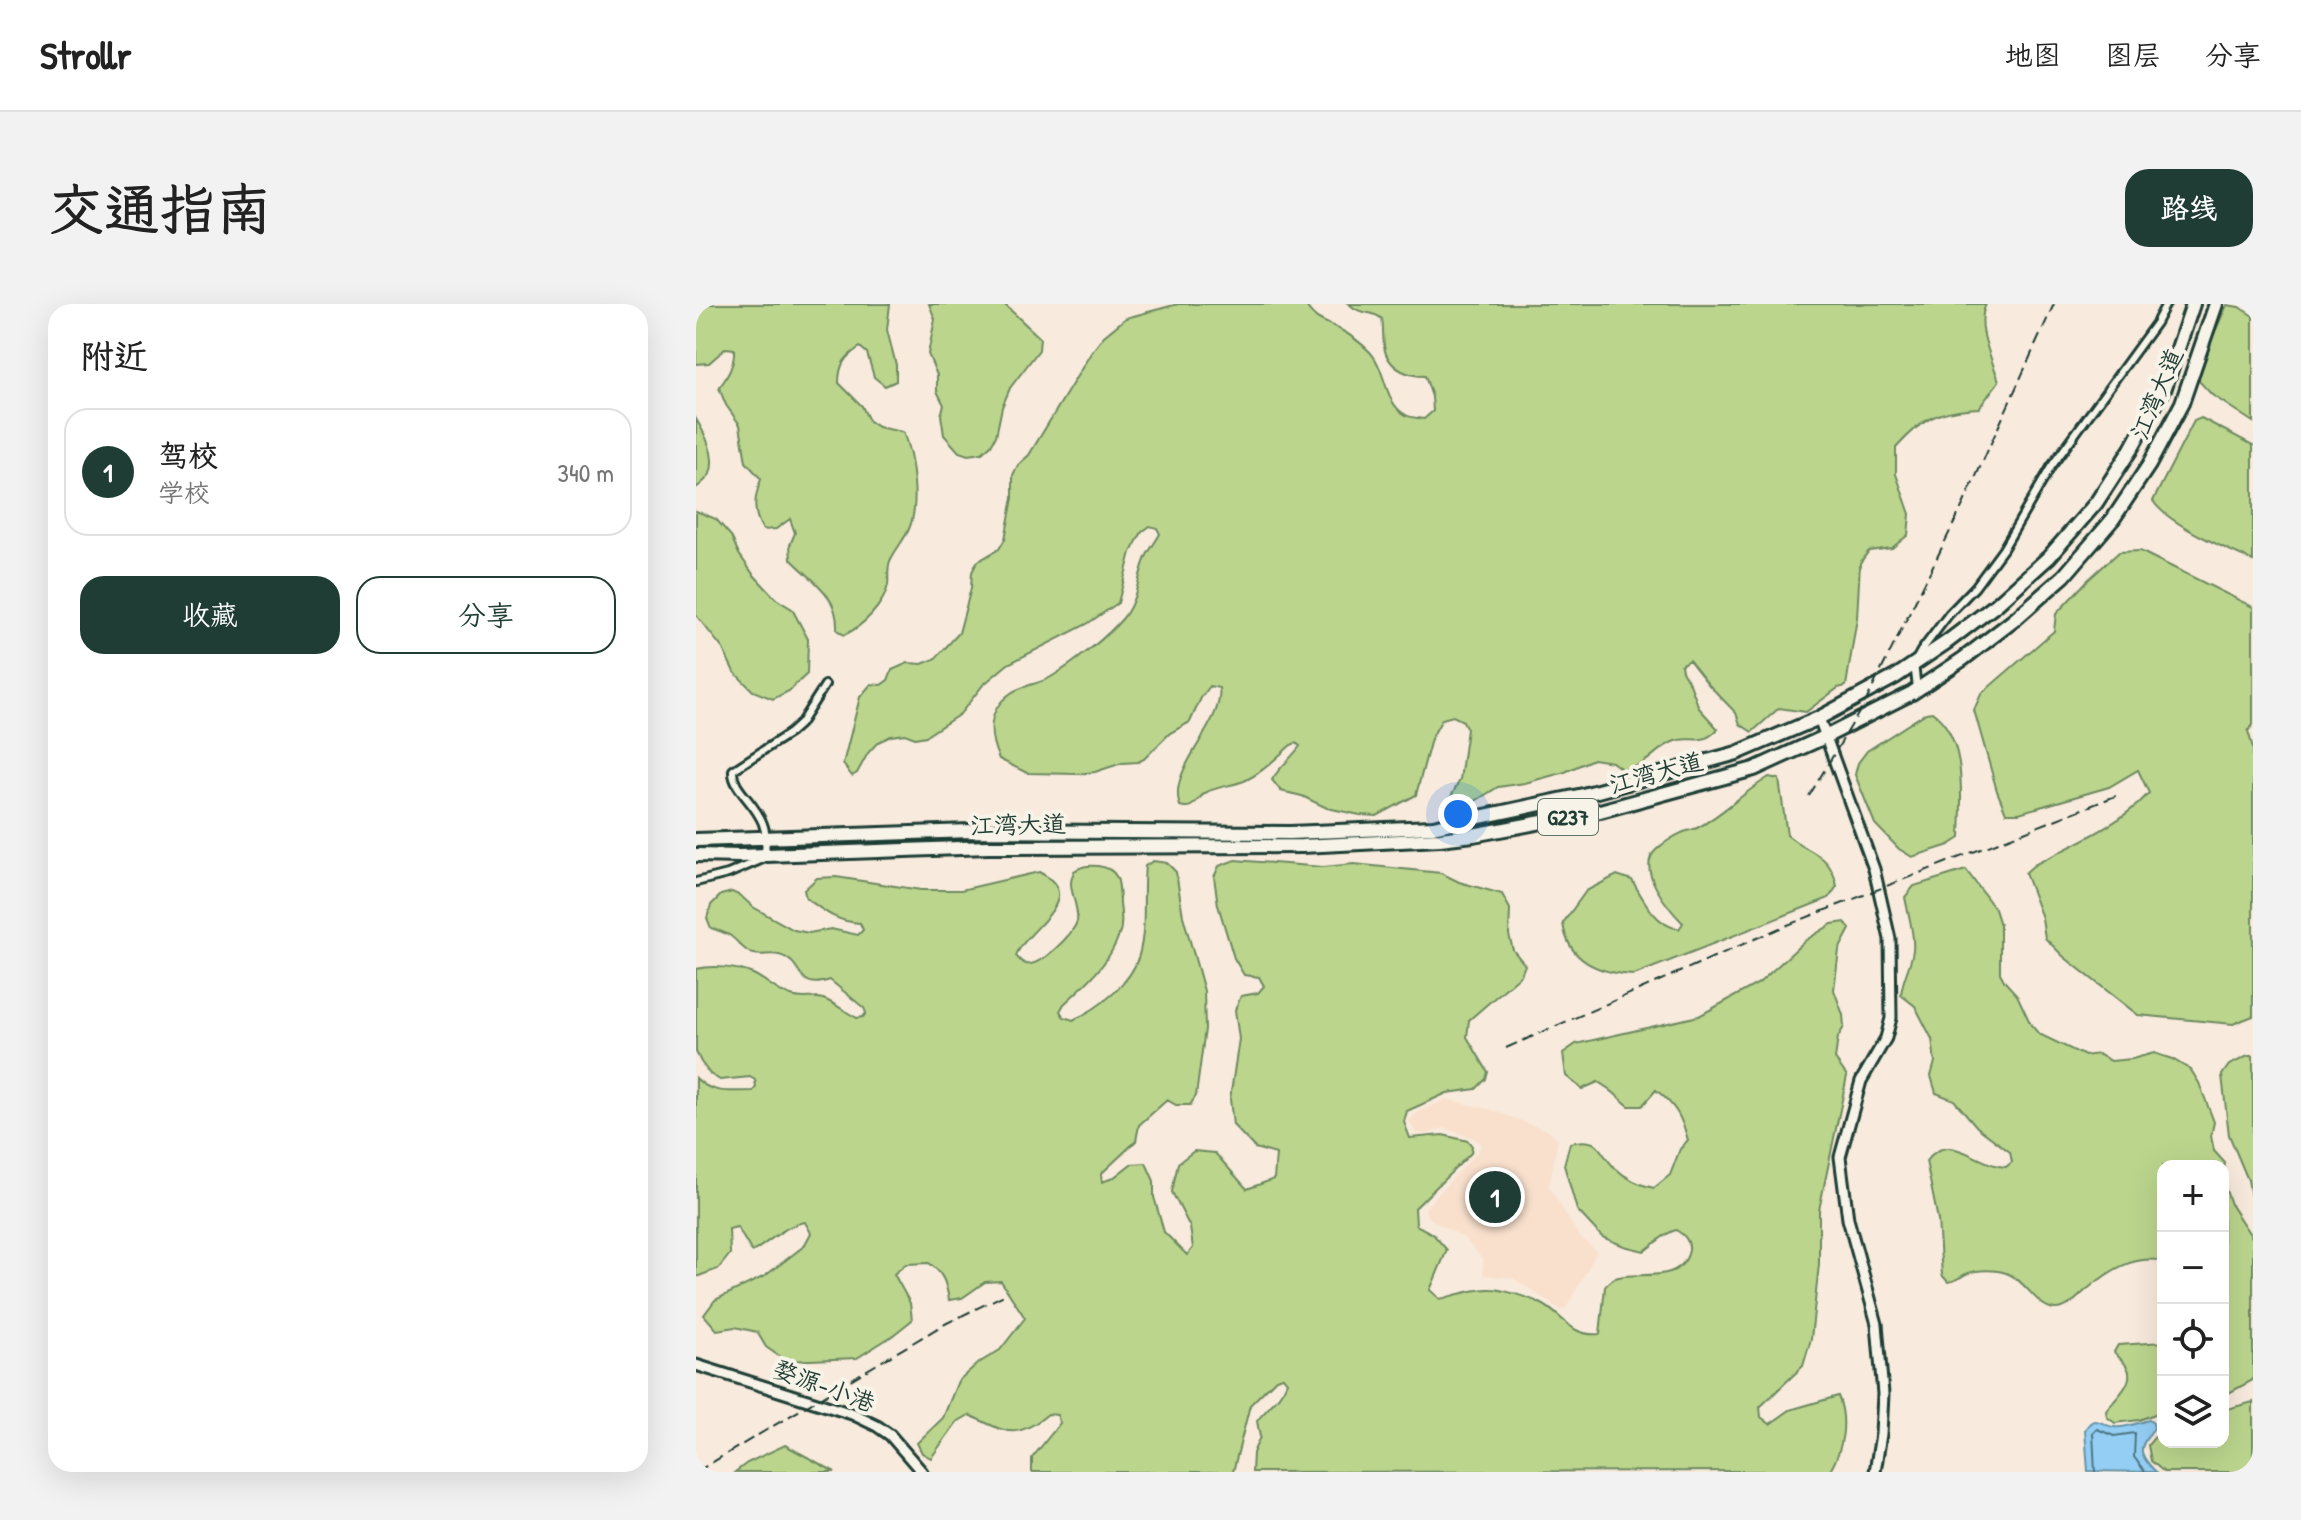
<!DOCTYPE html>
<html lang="zh">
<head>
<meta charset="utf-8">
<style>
  body { margin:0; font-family:"Patrick Hand","LXGW WenKai TC",sans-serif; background:#f2f2f2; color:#222 }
  .controls { position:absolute; right:24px; bottom:24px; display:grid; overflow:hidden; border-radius:16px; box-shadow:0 8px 32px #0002 }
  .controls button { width:72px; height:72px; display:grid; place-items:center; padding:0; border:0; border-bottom:2px solid #e0e0e0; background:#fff; color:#222; font:40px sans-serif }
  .you { position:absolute; left:762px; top:510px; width:28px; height:28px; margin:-20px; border:6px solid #fff; border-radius:50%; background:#1a73e8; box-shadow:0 0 0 12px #1a73e833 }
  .badge { display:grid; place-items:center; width:52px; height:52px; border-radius:50%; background:#1f3d34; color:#fff; font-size:26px; font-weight:700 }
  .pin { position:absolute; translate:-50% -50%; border:4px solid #fff; box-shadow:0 2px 8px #0006 }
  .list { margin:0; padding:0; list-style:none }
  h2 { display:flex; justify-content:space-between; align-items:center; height:104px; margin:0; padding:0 32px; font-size:34px }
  h2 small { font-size:26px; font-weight:400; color:#767676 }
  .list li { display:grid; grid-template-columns:52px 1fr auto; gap:24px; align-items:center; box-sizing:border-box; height:128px; margin:0 16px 16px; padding:0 16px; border:2px solid #e0e0e0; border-radius:24px }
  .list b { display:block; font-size:30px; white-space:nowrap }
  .list p { margin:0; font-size:26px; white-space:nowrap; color:#767676 }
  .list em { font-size:26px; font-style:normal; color:#767676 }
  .actions { display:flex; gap:16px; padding:24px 32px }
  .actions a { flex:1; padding:18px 0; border:2px solid #1f3d34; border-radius:24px; text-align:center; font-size:28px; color:#1f3d34 }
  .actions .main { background:#1f3d34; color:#fff }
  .icon { flex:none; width:44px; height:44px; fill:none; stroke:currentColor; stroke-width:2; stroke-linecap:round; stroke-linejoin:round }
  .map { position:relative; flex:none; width:1557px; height:1168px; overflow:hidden; border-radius:24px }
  header { display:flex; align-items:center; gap:48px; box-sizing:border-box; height:112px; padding:0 40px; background:#fff; border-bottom:2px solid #e0e0e0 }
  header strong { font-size:38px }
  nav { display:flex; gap:44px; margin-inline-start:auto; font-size:28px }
  .intro { display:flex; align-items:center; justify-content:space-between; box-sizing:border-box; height:192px; padding:0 48px }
  h1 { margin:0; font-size:56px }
  .button { padding:20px 36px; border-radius:24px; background:#1f3d34; color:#fff; font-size:28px; font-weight:700 }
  main { display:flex; gap:48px; padding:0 48px }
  aside { flex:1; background:#fff; border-radius:24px; box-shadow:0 8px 32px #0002 }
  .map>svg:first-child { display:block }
</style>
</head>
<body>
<header>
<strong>Strollr</strong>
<nav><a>地图</a><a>图层</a><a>分享</a></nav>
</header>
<div class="intro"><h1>交通指南</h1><a class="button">路线</a></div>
<main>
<aside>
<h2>附近<small></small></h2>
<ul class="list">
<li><span class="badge">1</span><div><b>驾校</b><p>学校</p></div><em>340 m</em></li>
</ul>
<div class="actions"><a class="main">收藏</a><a>分享</a></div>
</aside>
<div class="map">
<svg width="1557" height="1168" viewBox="0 0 1557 1168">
  <rect width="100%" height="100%" fill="#f8eadc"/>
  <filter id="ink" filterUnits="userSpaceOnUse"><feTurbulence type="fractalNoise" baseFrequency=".0125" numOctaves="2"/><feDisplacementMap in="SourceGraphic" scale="16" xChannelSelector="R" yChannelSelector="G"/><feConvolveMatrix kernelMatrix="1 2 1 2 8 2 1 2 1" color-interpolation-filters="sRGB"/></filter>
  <g filter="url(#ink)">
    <polygon fill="#f9e0cd" points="750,795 793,805 855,828 862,836 853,882 883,932 901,948 870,1004 865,1006 817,974 787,971 787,956 768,934 736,916 730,910 729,904 784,845 785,840 777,834 748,824 730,830 720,829 713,817 723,808"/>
    <g fill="#bbd58d" stroke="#6d8960" stroke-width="2">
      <path d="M5 0H194L191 26 200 61V77L189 82 178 73 171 49 164 43C149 53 143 60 143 79L166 102 173 117 182 123 207 128C217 153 224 200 213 225 208 236 199 246 194 257 191 265 193 273 192 281 188 301 166 323 148 331L141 326C143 291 116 277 95 255L94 241 99 229 94 215 80 225 67 226C56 208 58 195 65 175L50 158 44 121 30 101 23 84C32 72 39 60 38 45L30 44 13 59 0 60V6Z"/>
      <polygon points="233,0 308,0 344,34 343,46 314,84 306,103 300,132 295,141 286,149 272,151 263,148 248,131 245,111 248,101 241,87 241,71 232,50 239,15"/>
      <path d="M482 0H609C620 18 627 16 643 25 653 30 665 39 673 47 691 65 687 99 710 111 715 114 723 114 728 115L737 107 736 93 729 72C713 72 697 66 690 50 686 41 688 25 686 15 675 5 667 13 653 0H1290C1279 22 1296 55 1303 77L1283 104C1242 106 1227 114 1200 144V170L1214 210 1212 231 1196 244 1173 247 1164 259 1161 314 1150 382 1142 384 1110 408 1083 404 1056 428 1044 420 1040 409 1013 381 993 356 985 361 986 367 994 380 1003 404 1022 425C1005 443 997 431 979 437 956 446 955 461 927 466L916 458 897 455 869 468 829 479 802 483 776 499 761 501 754 494 764 476 771 425 767 417 757 412 746 415 735 435 720 491 681 512 664 511 631 504 606 492 585 487 576 476C583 463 596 454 604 442L600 439 595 441C580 454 566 469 548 477 538 481 517 484 511 488 500 494 498 507 484 502 470 465 529 420 523 384L514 382 505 394 494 418 474 429 448 455 442 458 426 459 399 468 381 470 331 469 303 455C292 431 291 406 315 389 327 381 343 380 355 373 377 360 411 333 427 314 442 296 441 272 451 251 455 244 460 237 464 230L461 224 454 222 446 228 435 248 422 299 391 320 312 360 287 381 264 410 230 432 219 434 209 430 195 432 182 438 172 449 161 469 156 472 147 460 164 393 175 380 185 381 192 376 196 366 212 359 226 360 239 355 263 329 275 284 276 268 281 258 303 245 309 235 317 194V171L322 161 333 151 395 49 408 32 430 14Z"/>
      <polygon points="1531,1 1543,3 1557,12 1557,118 1516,91 1502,76 1503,63"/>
      <path d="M1505 114 1557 141V257C1530 244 1473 221 1457 197L1498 117Z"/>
      <path d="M0 115C9 130 21 152 14 170 11 175 4 181 0 184Z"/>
      <polygon points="0,207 20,215 35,232 43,250 57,270 80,295 96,305 112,335 111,370 93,387 77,395 57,387 38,368 27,345 0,311"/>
      <path d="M1444 247 1557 303V421L1552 427 1557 444V712L1537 720 1442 711 1368 653 1349 634 1346 614 1329 569 1338 561C1378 540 1423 522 1453 489L1442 466 1413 483 1323 509H1310L1301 487 1278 406 1285 390 1358 327 1360 310 1392 276 1423 248Z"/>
      <path d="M1236 408C1272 434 1265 494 1264 534L1253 541 1216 553 1203 545 1179 520 1159 471 1162 459 1171 447 1230 409Z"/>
      <path d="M1073 473 1083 475 1091 531C1114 551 1134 548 1141 582L1133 594 938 671C903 669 872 658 867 619L890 587 921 571 936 576C947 595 959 621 983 625L987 619C973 605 939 565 960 546 967 539 981 530 991 527 997 525 997 526 1003 523 1028 509 1048 488 1073 473Z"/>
      <path d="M539 556 627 563 658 560 745 569 763 578 806 590 814 605 813 631 817 646 829 661 825 671 773 716 771 733 792 768 790 775 780 785 751 789 711 807 708 818 714 834 747 831 772 837 776 842 775 849 719 904 720 921 737 930 751 946 734 986 744 995C760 991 779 984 795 985 806 985 834 994 844 999 869 1011 873 1033 904 1030L909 983C910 981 917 975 919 974 939 966 986 982 993 946 994 936 988 931 980 926 968 929 959 940 948 947L928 942 906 933 881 906 868 861 874 839C906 832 901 847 919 864 931 875 942 881 958 884L974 871 984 845 992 836C985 812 980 802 960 786L946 802H933L913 785 902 778 886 785 870 772 867 749 880 740 1003 712 1063 679 1110 636 1136 620 1149 618 1154 625 1143 646 1138 686 1147 711 1148 723 1142 733 1139 755 1151 772 1123 906V960L1115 1035 1107 1062 1064 1103 1065 1113 1074 1120 1094 1106 1142 1092C1152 1116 1147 1145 1134 1167L556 1168 557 1149 564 1133 561 1117C571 1104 585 1094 591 1078L587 1073 580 1075 554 1101 537 1168H336V1154L364 1119 361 1111 352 1110C318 1138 309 1127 273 1111L261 1118 235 1154 226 1149 221 1139 247 1114 262 1077 281 1060 304 1046 329 1014 305 977 289 978 266 994 253 996C250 979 248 970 233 959L210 960 198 970 214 999 216 1016 196 1032 161 1054 90 1057 70 1043 61 1028 39 1023 21 1026 8 1011 19 996 69 972 108 942 115 929 109 918C88 921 74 938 56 948L41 923 33 925 34 950 22 965 0 973V774C16 791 35 787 57 787L60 783 59 776 54 773 24 776 14 770 5 758 0 748V665C17 661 40 663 57 670 70 676 81 688 95 692 106 696 116 692 127 695 139 699 149 708 161 714L167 713 170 709 168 704 134 676C98 688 110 658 83 651 75 649 66 652 58 650 46 647 42 636 33 631 27 628 21 626 15 624L11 614 15 601 25 591 36 588 45 592 57 603 98 626 113 629 135 625 162 631 167 626 164 619C141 618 129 608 110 594L108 586 121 574 140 573 225 586H265L343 568C394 594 328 626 320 652 324 656 324 658 330 660 344 663 378 630 381 617 383 605 375 591 375 579 375 575 377 571 378 567 387 562 391 561 402 562 425 565 423 580 424 600 425 610 427 621 423 631 413 660 390 680 368 700L364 707 368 713 377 716C403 704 435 680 443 651 451 622 446 592 449 562L457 557 471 559 480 568 487 612 508 687 509 725 500 792 494 801H480L471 796 443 821 440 837 405 870 406 878 417 874 435 860 450 859 458 877V893L468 928 491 951 497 944 494 923 476 888 482 859 498 847 519 849 551 885 578 875 580 850 559 844 537 821 534 795 543 735 539 706 545 692 562 689 568 682 563 673 548 671 538 654 522 601 518 573 523 562Z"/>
      <path d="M1270 566 1299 605 1304 621V669L1309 678 1321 691 1335 721 1343 730 1389 752 1402 750 1415 757 1436 755 1458 749 1476 755 1495 766 1503 779 1518 818 1515 832 1518 847 1529 859 1527 872V862H1467V957C1437 950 1412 968 1390 986 1381 994 1372 1005 1359 1005 1341 1004 1329 975 1310 969 1299 965 1279 965 1268 971 1261 975 1260 977 1252 978L1246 971 1242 916 1230 857C1254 825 1280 862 1310 863L1316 858 1314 848 1281 823 1258 796 1240 789 1235 772 1239 758 1236 735 1219 702 1205 691C1206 675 1215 662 1217 646 1219 630 1212 610 1209 593L1218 582Z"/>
      <polygon points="1552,752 1557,752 1557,904 1552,876 1533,831 1526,771 1533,761"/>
      <polygon points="1527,878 1536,903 1557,935 1557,1076 1527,1092"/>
      <path d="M1467 1038V1107L1443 1116 1419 1119 1411 1113 1410 1107C1417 1097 1439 1079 1432 1065 1430 1059 1422 1053 1418 1048L1422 1041Z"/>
      <polygon points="1557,1098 1557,1168 1468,1168 1455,1157 1452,1141 1467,1123 1467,1138 1527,1138 1527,1106"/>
      <polygon points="89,1141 139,1168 39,1168 51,1159"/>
    </g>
    <path fill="#94cef4" stroke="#6594a7" stroke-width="2" d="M1453 1116 1457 1119 1458 1124C1442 1144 1441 1149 1460 1168L1392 1167 1389 1126C1399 1108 1405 1122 1418 1123 1428 1125 1443 1118 1453 1116Z"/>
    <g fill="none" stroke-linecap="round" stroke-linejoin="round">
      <polyline stroke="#4e7781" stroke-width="2" points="1399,1168 1397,1129 1401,1125 1418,1132 1439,1129 1438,1153 1449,1168"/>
      <g stroke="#1f3d34" stroke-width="12">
        <g id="street">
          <polyline points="1221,384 1218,360 1225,347 1253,310 1279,283 1307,245 1355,163 1460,19 1470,0"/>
          <path d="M0 578 32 570 67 555C82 506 35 493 37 466L94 429 104 420 129 381"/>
        </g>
      </g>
      <g stroke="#1f3d34" stroke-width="15">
        <g id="secondary">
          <polyline points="1123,414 1178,565 1194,635 1195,714 1190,734 1165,777 1144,853 1152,915 1181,1020 1187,1090 1185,1130 1179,1168"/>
          <polyline points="0,1061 156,1110 181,1122 194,1131 226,1168"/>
        </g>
      </g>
      <g stroke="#1f3d34" stroke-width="18">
        <g id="highway">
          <polyline points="0,536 275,527 594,529 737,523 887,491 1041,449 1123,414 1199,373 1251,338 1301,300 1353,253 1400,199 1435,145 1469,83 1497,0"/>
          <polyline points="0,551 44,552 292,543 606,542 744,535 777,531 904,507 1058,465 1131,432 1216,389 1267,355 1318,316 1368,272 1417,215 1453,161 1486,99 1520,0"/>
        </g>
      </g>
      <use href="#street" stroke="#f7f3e8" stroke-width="6"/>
      <use href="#secondary" stroke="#f7f3e8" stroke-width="9"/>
      <use href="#highway" stroke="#f7f3e8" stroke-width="12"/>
      <g stroke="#1f3d34" stroke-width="2" stroke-dasharray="12 6" stroke-linecap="butt">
        <polyline points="1113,492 1171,395 1267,201 1358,0"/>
        <polyline points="810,744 1084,624 1422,491"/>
        <polyline points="0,1168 245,1022 308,991"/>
      </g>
    </g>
  </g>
  <g text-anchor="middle" stroke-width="8" stroke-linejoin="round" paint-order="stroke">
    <rect fill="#f7f3e8" stroke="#60746a" stroke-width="2" x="842" y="495" width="60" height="36" rx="6"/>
    <g font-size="22" font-weight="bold" fill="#1f3d34">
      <text x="872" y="521">G237</text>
    </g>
    <g font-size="24" fill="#1f3d34" stroke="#f7f3e8">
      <text transform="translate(1461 90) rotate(-67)" y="8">江湾大道</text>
      <text transform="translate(960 469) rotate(-15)" y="8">江湾大道</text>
      <text transform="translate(322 521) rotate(-1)" y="8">江湾大道</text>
      <text transform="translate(128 1082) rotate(20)" y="8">婺源-小港</text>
    </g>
  </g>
</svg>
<div class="controls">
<button>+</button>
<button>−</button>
<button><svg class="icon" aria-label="locate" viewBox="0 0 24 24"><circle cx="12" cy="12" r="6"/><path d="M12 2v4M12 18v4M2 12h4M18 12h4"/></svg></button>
<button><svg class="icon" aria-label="layers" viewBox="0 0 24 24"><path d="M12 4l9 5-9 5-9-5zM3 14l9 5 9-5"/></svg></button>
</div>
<div class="you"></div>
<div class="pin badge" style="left:799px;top:893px">1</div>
</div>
</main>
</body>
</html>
